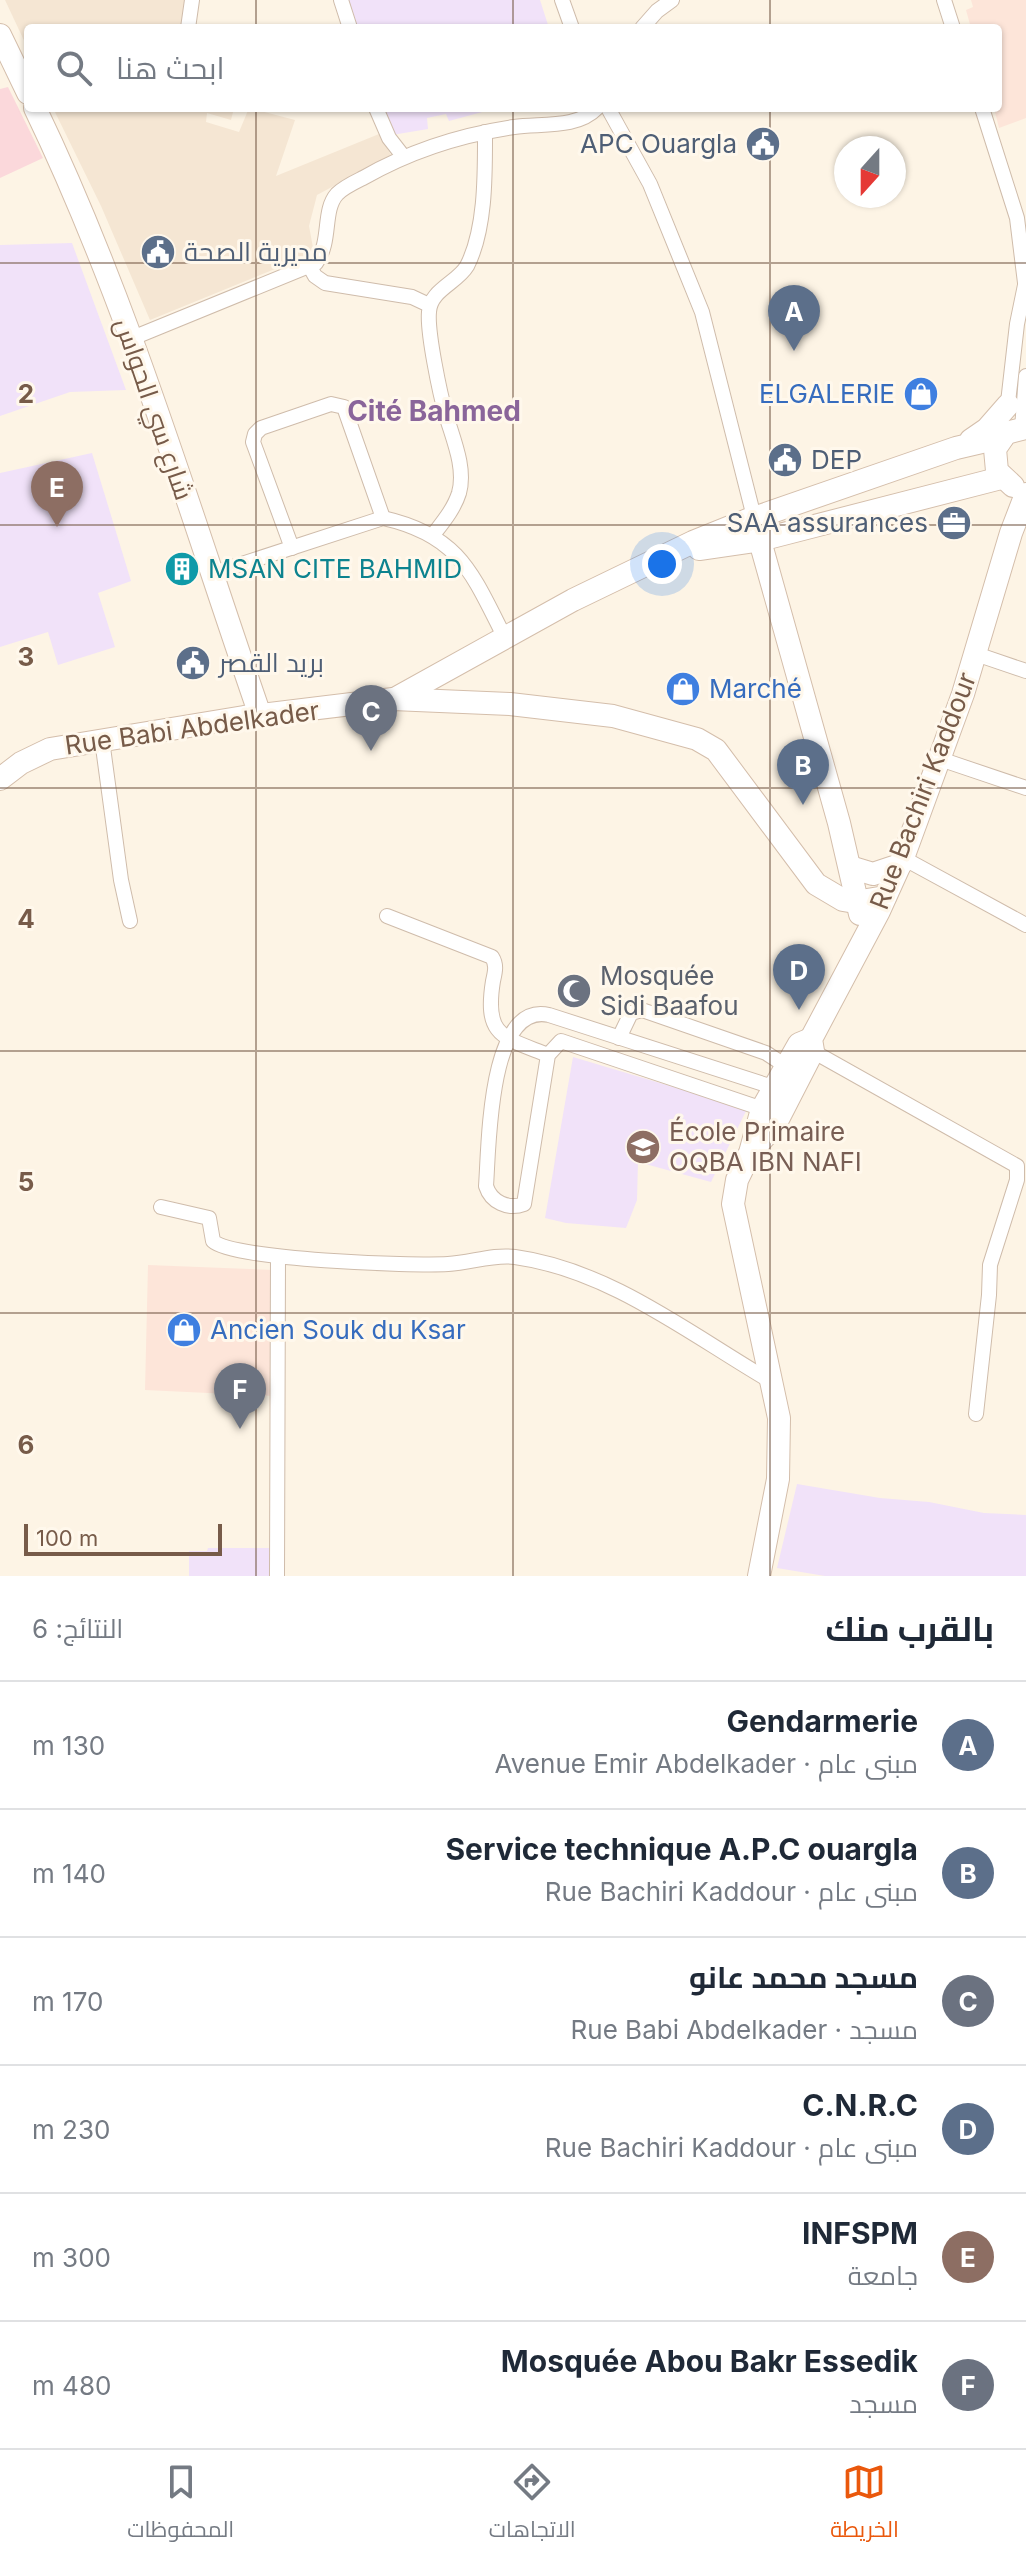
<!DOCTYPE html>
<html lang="ar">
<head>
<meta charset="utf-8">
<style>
  body { margin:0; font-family:Inter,Cairo,sans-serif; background:#f2f2f3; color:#1f2937; direction:rtl }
  .compass { position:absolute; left:834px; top:136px; width:72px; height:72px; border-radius:50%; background:#fff; box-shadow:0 2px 6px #0004; rotate:201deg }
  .scale { position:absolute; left:24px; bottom:20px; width:198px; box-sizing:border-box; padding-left:8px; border:4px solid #775b49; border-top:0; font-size:22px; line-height:28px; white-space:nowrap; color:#775b49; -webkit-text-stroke:6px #fff8ec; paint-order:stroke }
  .you { position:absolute; left:662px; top:564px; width:28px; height:28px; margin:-20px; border:6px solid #fff; border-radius:50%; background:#1a73e8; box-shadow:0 0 0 12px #1a73e833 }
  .badge { display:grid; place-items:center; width:52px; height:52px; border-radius:50%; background:#ea580c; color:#fff; font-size:26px; font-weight:700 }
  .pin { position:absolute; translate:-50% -66px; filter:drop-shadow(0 2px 4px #0008) }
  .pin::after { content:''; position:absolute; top:42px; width:28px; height:24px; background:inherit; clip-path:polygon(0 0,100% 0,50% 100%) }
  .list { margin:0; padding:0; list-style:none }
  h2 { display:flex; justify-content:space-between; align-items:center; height:104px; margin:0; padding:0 32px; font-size:34px }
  h2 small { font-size:26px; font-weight:400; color:#747a83 }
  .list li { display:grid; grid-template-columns:52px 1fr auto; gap:24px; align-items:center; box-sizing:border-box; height:128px; padding:0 32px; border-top:2px solid #e0e1e3 }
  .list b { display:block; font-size:30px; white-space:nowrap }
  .list p { margin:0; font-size:26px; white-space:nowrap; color:#747a83 }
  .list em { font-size:26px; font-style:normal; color:#747a83 }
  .icon { flex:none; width:44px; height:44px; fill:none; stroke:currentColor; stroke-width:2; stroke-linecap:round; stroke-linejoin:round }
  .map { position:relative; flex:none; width:1026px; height:1576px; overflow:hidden; direction:ltr }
  .search { position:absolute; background:#fff; box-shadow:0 2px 6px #0004; left:24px; right:24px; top:24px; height:88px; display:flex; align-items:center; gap:20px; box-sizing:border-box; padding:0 28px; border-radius:8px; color:#747a83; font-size:30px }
  .sheet { height:872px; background:#fff }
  nav { display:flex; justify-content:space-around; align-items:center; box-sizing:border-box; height:112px; border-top:2px solid #e0e1e3; background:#fff; font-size:22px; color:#747a83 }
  nav a { display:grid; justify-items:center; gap:4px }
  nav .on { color:#ea580c }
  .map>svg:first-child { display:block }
</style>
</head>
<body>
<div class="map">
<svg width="1026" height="1576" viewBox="0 0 1026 1576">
  <rect width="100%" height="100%" fill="#fdf4e5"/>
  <g fill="#f5e6d3">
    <polygon points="5,0 188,0 185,28 28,28 28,49"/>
    <polygon points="53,108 234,108 231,120 207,113 206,122 239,132 249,108 295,120 276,176 379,134 391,155 317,195 309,226 314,253 150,320 101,206"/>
  </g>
  <g fill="#fde5d9">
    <polygon points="971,0 1026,0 1026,118 999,128 994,108 998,108 998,91 1002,89 998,75 998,28 971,28 966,10 973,7"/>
    <polygon points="148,1265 274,1270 274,1396 145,1390"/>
  </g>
  <g fill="#f1e2f9">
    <polygon points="347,0 540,0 549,28 356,28"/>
    <polygon points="383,108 497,108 449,121 446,114 427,118 428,129 392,135"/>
    <polygon points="72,243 126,390 70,392 0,416 0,245"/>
    <polygon points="92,453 131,581 98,593 115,647 58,665 48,632 0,647 0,473"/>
    <polygon points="573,1057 747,1109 711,1182 638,1162 637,1200 626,1228 566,1223 545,1218"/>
    <polygon points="797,1484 880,1498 929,1502 984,1513 1026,1515 1026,1576 825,1576 777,1568"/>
    <polygon points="208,1548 271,1548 275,1576 189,1576 189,1551 207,1551"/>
  </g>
  <polygon fill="#fbd8db" points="8,87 43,158 0,178 0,89"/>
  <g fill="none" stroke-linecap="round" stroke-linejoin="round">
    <g stroke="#cfbcab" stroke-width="16">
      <g id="street">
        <polyline points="341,0 350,28"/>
        <polyline points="562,0 572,28"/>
        <polyline points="944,0 953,28"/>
        <polyline points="188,28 192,0"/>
        <polyline points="642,28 657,11 672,0"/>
        <polyline points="376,108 389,138 403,156"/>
        <polyline points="608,108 650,184 702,312 754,517"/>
        <polyline points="982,108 1017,218 1026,291"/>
        <polyline points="310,267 315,276 325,283 412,297 429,305"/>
        <path d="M130 339 316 263C332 241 322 211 337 194 344 187 355 182 363 178 410 151 460 135 514 127 540 123 577 129 597 108"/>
        <polyline points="1007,411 1017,324 1025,285"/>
        <polyline points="1022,428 1026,376"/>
        <path d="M433 535C443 522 454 509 459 493 466 468 453 439 446 415 440 394 427 332 429 312 430 290 457 283 467 266 486 229 485 173 485 132"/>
        <polyline points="292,548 253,442 255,434 261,428 331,404 344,407 383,518"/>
        <path d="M211 574 383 518C459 535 472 573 504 636"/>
        <polyline points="976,654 1026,671"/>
        <polyline points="102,740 121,880 130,921"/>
        <polyline points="940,759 1026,788"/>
        <polyline points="903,858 1026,925"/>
        <path d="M387 916 492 957C497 965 495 972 493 981 484 1037 503 1037 548 1055"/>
        <polyline points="619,1038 631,1013 642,1010 766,1053 786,1066"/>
        <polyline points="807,1048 1017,1166 1017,1180 990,1265 989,1295 976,1414"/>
        <path d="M769 1111 561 1041 548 1055 524 1204C508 1210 491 1202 486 1186 489 1148 488 1001 549 1015L779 1089"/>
        <path d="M161 1207 209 1218 213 1241C233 1260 413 1266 448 1264 471 1263 492 1254 515 1257 610 1270 691 1335 772 1382"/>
        <polyline points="277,1576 278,1257"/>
      </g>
    </g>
    <g stroke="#d4beab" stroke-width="24">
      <g id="secondary">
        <polyline points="0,35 28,93"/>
        <path d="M35 108C128 301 190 513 260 715"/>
        <polyline points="971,440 987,429 1008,405"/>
        <polyline points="1013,486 997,471 995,449 1006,433 1026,428"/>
        <polyline points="757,517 956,448 1003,437"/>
        <polyline points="764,539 1001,478"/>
        <polyline points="760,541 839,823 860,914"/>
        <polyline points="699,549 754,541"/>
        <polyline points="398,697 573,600 693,542 750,519"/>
        <polyline points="0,779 21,763 50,749 244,717 393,699 510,704 613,716 697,739 716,750 816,884 843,900 855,902 885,897"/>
        <polyline points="850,867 873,874 900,865"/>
        <polyline points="750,1153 775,1125 813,1051 811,1039 879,911 903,858 963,694 1011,533 1026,494"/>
        <polyline points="759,1576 778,1479 779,1418 733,1204 737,1180 750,1153 762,1109 799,1044 811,1039"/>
      </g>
    </g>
    <use href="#street" stroke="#fff" stroke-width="14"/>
    <use href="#secondary" stroke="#fff" stroke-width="22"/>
  </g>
  <path fill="none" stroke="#775b49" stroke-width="2" stroke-opacity="0.55" d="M256 0V28M513 0V28M770 0V28M256 108V1576M513 108V1576M770 108V1576M0 263H1026M0 525H1026M0 788H1026M0 1051H1026M0 1313H1026"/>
  <defs>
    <g id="civic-disc" transform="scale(1.8)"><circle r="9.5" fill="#5c6f8a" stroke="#fff8ec"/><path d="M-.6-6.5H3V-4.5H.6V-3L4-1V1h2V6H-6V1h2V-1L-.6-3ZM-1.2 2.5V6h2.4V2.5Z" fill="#fff"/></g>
    <g id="shop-disc" transform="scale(1.8)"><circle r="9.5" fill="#3f7fe0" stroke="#fff8ec"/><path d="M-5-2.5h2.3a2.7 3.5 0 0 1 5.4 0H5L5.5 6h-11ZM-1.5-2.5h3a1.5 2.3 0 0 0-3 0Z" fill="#fff"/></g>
    <g id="office-disc" transform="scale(1.8)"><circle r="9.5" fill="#5c6f8a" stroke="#fff8ec"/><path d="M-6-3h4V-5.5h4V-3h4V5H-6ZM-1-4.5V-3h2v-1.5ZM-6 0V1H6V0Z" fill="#fff"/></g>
    <g id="building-disc" transform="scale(1.8)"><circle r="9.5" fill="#0f9aa8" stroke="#fff8ec"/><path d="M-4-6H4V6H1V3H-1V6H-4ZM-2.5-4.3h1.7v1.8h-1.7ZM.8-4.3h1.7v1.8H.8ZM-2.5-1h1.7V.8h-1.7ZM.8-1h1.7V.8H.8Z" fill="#fff"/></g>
    <g id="mosque-disc" transform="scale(1.8)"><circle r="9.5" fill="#6b7280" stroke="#fff8ec"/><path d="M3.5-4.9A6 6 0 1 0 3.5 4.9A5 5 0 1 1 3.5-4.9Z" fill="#fff"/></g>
    <g id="school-disc" transform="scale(1.8)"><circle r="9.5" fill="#8d6e63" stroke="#fff8ec"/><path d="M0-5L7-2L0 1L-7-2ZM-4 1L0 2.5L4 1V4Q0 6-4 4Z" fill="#fff"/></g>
  </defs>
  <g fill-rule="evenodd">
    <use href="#civic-disc" x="763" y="144"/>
    <use href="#civic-disc" x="158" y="252"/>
    <use href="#shop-disc" x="921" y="394"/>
    <use href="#civic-disc" x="785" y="460"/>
    <use href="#office-disc" x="954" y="523"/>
    <use href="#building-disc" x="182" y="569"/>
    <use href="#civic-disc" x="193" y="663"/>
    <use href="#shop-disc" x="683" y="689"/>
    <use href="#mosque-disc" x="574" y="991"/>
    <use href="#school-disc" x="643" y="1147"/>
    <use href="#shop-disc" x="184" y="1330"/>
  </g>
  <g text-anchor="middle" stroke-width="6" stroke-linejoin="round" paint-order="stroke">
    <g font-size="26" fill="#4e5e75" stroke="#fff8ec" text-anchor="start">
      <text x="737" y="153" text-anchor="end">APC Ouargla</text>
      <text x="184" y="261">مديرية الصحة</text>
      <text x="811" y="469">DEP</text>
      <text x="928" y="532" text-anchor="end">SAA assurances</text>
      <text x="219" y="672">بريد القصر</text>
    </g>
    <g font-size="26" fill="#366cbe" stroke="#fff8ec" text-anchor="start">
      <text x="895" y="403" text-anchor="end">ELGALERIE</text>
      <text x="709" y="698">Marché</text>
      <text x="210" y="1339">Ancien Souk du Ksar</text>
    </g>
    <g font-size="26" fill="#775b49" stroke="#fff8ec">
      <text transform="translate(154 409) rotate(71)" y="9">شارع سي الحواس</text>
      <text transform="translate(192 728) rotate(-8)" y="9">Rue Babi Abdelkader</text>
      <text transform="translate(923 791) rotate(-69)" y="9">Rue Bachiri Kaddour</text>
    </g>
    <g font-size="26" fill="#0d838f" stroke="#fff8ec" text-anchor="start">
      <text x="208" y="578">MSAN CITE BAHMID</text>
    </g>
    <g font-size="26" fill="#5b616d" stroke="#fff8ec" text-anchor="start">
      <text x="600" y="985">Mosquée<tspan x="600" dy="30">Sidi Baafou</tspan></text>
    </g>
    <g font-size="26" fill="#785e54" stroke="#fff8ec" text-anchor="start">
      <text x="669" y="1141">École Primaire<tspan x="669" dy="30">OQBA IBN NAFI</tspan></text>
    </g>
    <g font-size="28" font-weight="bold" fill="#8a659a" stroke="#fff8ec">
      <text x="434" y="421">Cité Bahmed</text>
    </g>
  </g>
  <g font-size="26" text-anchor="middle" font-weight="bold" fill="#775b49" stroke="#fff8ec" stroke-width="6" stroke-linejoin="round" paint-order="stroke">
    <text x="26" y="403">2</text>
    <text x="26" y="666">3</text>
    <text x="26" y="928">4</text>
    <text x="26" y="1191">5</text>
    <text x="26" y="1454">6</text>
  </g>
</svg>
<svg class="compass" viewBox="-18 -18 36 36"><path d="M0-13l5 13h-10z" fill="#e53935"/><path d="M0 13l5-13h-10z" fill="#747a83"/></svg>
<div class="scale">100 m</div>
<div class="you"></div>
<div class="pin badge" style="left:794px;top:351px;background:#5c6f8a">A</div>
<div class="pin badge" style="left:803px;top:805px;background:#5c6f8a">B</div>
<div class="pin badge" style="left:371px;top:751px;background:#6b7280">C</div>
<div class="pin badge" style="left:799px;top:1010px;background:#5c6f8a">D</div>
<div class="pin badge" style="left:57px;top:527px;background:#8d6e63">E</div>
<div class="pin badge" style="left:240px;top:1429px;background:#6b7280">F</div>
<div class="search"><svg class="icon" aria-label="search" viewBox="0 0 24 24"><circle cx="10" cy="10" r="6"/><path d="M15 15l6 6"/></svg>ابحث هنا</div>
</div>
<section class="sheet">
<h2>بالقرب منك<small>النتائج: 6</small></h2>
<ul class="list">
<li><span class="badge" style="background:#5c6f8a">A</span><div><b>Gendarmerie</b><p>مبنى عام · Avenue Emir Abdelkader</p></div><em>130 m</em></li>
<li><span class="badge" style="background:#5c6f8a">B</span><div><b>Service technique A.P.C ouargla</b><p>مبنى عام · Rue Bachiri Kaddour</p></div><em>140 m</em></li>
<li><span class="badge" style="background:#6b7280">C</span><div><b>مسجد محمد عانو</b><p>مسجد · Rue Babi Abdelkader</p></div><em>170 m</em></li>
<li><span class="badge" style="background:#5c6f8a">D</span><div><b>C.N.R.C</b><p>مبنى عام · Rue Bachiri Kaddour</p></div><em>230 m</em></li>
<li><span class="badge" style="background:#8d6e63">E</span><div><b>INFSPM</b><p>جامعة</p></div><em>300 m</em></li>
<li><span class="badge" style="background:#6b7280">F</span><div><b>Mosquée Abou Bakr Essedik</b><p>مسجد</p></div><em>480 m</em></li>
</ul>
</section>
<nav>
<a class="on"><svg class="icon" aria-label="map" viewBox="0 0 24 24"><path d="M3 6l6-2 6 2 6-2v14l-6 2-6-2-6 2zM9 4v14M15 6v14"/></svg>الخريطة</a>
<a><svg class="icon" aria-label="directions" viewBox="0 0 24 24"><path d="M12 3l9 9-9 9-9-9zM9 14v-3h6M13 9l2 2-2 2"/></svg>الاتجاهات</a>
<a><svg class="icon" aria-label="saved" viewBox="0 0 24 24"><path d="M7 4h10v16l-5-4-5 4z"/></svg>المحفوظات</a>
</nav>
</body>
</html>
